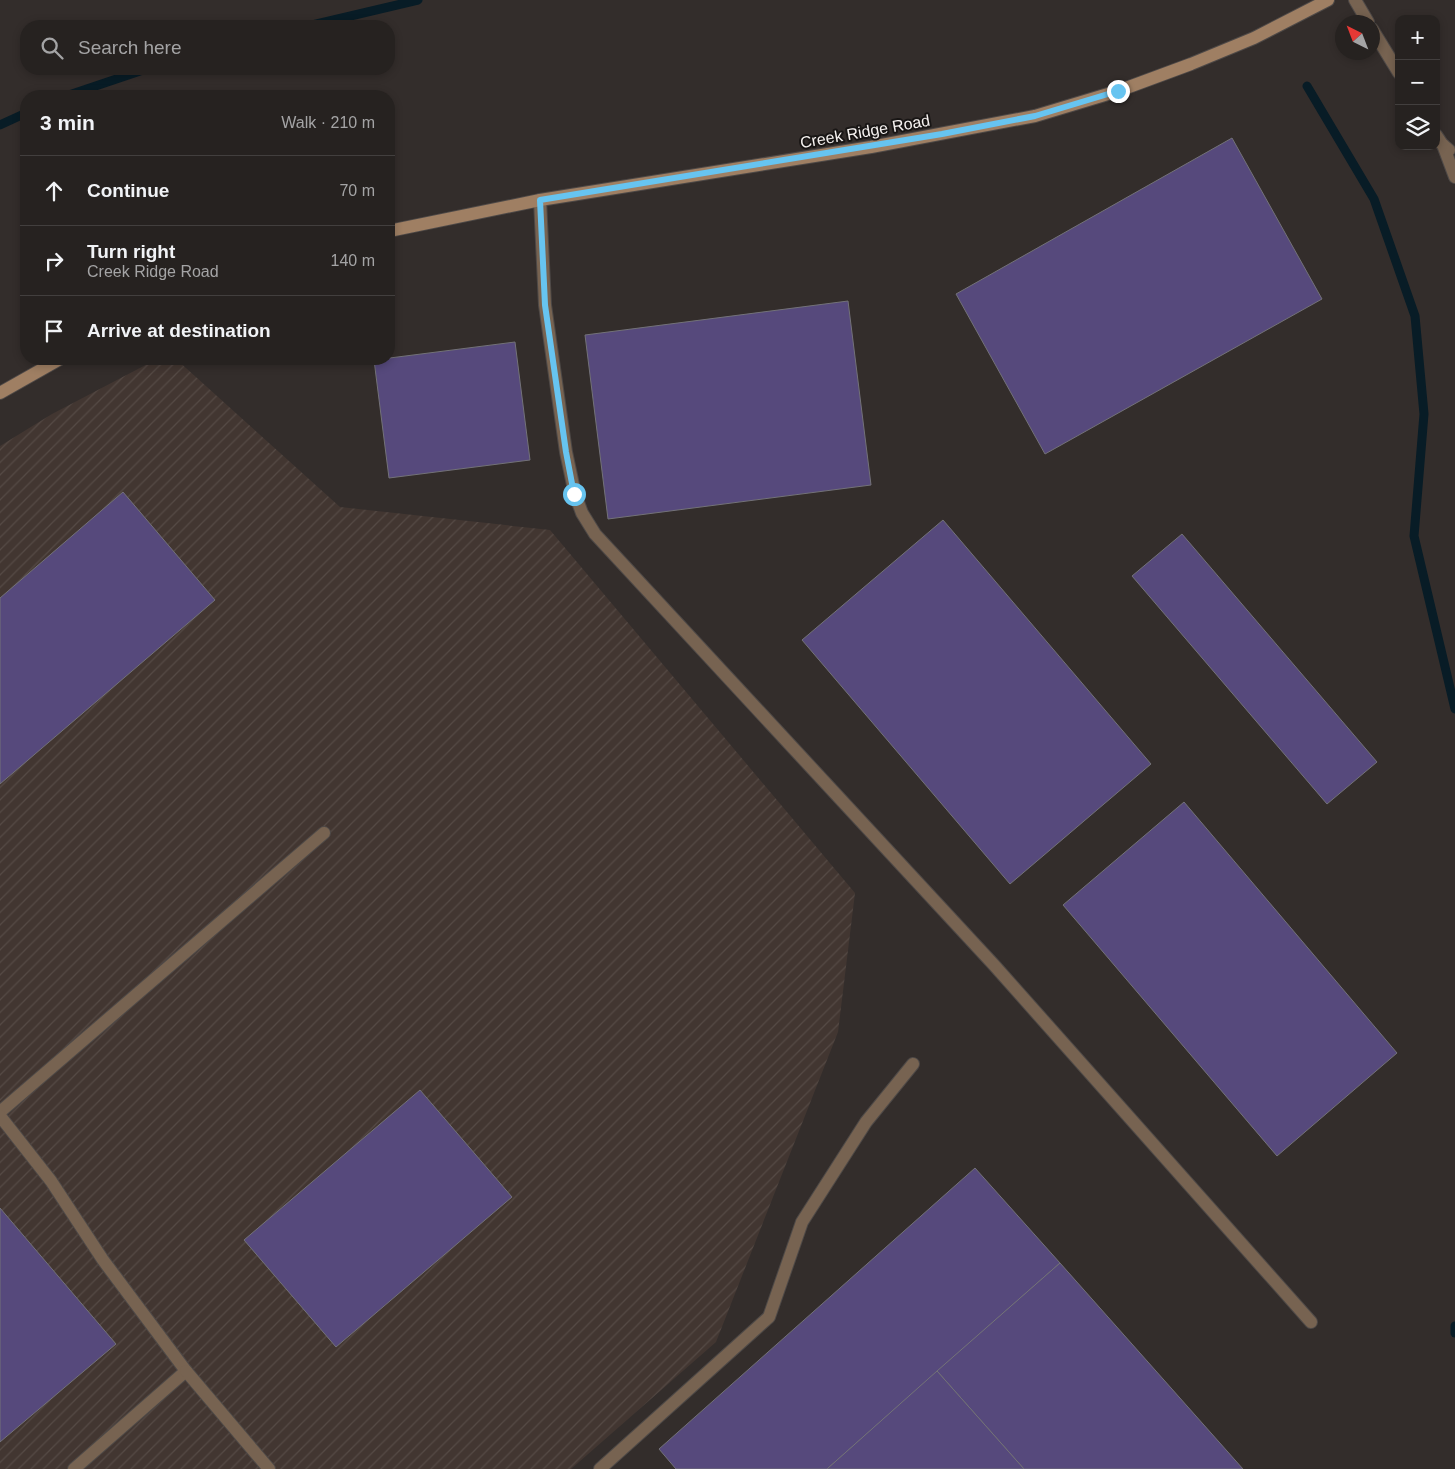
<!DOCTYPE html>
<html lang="en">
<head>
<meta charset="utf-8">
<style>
  body { margin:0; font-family:Helvetica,sans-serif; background:#322f2d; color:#f1f3f6 }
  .controls { position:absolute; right:15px; top:15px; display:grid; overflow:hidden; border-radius:10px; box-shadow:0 2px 8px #0003 }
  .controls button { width:45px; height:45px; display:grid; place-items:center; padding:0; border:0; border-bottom:1px solid #423f3e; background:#262220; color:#f1f3f6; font:25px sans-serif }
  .compass { position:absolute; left:1335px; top:15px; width:45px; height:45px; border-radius:50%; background:#262220; box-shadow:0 2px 8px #0003; rotate:318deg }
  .stop { position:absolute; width:15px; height:15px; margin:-11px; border:4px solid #67c4f0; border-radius:50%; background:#fff }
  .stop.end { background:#67c4f0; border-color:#fff; box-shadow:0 1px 5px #0008 }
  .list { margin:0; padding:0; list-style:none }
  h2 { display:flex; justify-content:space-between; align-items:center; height:65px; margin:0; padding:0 20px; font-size:21px }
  h2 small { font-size:16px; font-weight:400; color:#a4a4a5 }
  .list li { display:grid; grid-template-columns:32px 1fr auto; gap:15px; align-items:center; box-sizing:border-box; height:70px; padding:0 20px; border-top:1px solid #423f3e }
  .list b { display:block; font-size:19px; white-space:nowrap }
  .list p { margin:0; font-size:16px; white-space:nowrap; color:#a4a4a5 }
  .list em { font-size:16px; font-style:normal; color:#a4a4a5 }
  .icon { flex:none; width:28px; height:28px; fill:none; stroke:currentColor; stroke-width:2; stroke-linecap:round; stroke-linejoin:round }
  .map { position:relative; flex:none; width:1455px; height:1469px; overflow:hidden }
  .search { position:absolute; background:#262220; box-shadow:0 2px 8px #0003; left:20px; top:20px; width:375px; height:55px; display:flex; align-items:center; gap:12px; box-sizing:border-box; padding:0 18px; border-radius:20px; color:#a4a4a5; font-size:19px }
  .panel { position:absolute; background:#262220; box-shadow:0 2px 8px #0003; left:20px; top:90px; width:375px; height:275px; border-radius:20px }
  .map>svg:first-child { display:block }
</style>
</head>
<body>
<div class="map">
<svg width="1455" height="1469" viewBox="0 0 1455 1469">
  <defs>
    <pattern id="industrial-furrows" width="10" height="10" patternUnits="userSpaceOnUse" patternTransform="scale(1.25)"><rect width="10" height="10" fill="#423631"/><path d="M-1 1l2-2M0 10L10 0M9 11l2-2" fill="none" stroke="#554a45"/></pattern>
  </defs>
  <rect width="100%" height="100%" fill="#332d2b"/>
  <polygon fill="url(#industrial-furrows)" points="157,359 176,359 340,507 550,530 855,893 838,1032 716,1342 571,1469 0,1469 0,446 52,414"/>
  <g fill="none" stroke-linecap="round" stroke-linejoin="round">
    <g stroke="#081c26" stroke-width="9">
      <polyline points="308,26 418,0"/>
      <polyline points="1307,86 1374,199 1415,316 1424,414 1414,536 1455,709"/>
      <polyline points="66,96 146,69"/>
      <polyline points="0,125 26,113"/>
      <polyline points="1455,1326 1455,1333"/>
    </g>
  </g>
  <g fill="#56497c" stroke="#737278">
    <polygon points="1232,138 1322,299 1045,454 956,294"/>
    <polygon points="848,301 871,485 608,519 585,335"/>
    <polygon points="515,342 530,460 389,478 374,360"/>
    <polygon points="123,492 215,600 0,784 0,598"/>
    <polygon points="943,520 1151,764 1010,884 802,640"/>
    <polygon points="1182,534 1377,762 1327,804 1132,576"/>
    <polygon points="1184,802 1397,1053 1277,1156 1063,905"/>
    <polygon points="420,1090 512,1197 336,1347 244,1240"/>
    <polygon points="975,1168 1060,1263 827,1469 676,1469 659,1449"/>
    <polygon points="0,1208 116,1344 0,1442"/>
    <polygon points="1060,1263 1243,1469 1024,1469 937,1371"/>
    <polygon points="937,1371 1024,1469 827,1469"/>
  </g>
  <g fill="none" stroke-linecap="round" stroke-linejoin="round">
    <g stroke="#4e4947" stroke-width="14">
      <g id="service">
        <polyline points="1355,0 1368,22"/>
        <polyline points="1372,29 1399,73"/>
        <polyline points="1436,135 1442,144 1449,150"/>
        <polyline points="1443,145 1455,177"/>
        <polyline points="540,200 545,305 566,452 575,494 582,513 595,534 994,965 1311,1322"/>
        <polyline points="0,1112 324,833"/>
        <polyline points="0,1116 51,1181 103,1260 186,1371 74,1469"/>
        <polyline points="186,1371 269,1469"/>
        <polyline points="600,1469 769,1317 802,1222 866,1122 913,1064"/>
      </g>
    </g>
    <g stroke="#4e4947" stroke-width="14">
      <g id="secondary">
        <polyline points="389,231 540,200 871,147 1035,116 1118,91 1191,64 1254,38 1328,0"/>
        <polyline points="0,393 60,359"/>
      </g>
    </g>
    <use href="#service" stroke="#776351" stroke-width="12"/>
    <use href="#secondary" stroke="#9f7f63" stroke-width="12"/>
  </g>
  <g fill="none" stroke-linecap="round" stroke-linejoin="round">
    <polyline stroke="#67c4f0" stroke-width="6" points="574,494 566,452 545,305 540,200 942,134 1035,116 1118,91"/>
  </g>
  <g text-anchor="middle" stroke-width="4" stroke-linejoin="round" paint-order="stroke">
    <g font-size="16" fill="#f7f3f1" stroke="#191615">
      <text transform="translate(865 131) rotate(-10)" y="6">Creek Ridge Road</text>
    </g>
  </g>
</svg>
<div class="controls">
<button>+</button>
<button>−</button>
<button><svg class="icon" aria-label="layers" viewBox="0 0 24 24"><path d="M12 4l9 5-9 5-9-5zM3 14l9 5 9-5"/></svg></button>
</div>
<svg class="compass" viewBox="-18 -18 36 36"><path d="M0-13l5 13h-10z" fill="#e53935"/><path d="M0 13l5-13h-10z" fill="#a4a4a5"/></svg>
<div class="stop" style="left:574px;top:494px"></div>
<div class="stop end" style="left:1118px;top:91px"></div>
<div class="search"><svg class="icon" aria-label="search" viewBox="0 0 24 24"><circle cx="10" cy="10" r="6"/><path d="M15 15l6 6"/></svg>Search here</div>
<section class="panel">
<h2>3 min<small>Walk · 210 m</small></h2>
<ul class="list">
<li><svg class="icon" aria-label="ahead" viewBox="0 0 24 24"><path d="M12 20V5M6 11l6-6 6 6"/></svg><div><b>Continue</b></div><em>70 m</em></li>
<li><svg class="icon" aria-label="right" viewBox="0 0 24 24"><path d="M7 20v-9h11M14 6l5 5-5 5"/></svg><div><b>Turn right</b><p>Creek Ridge Road</p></div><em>140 m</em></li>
<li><svg class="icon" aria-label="arrive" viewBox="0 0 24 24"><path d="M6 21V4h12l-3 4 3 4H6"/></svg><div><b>Arrive at destination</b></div></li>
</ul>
</section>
</div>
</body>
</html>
